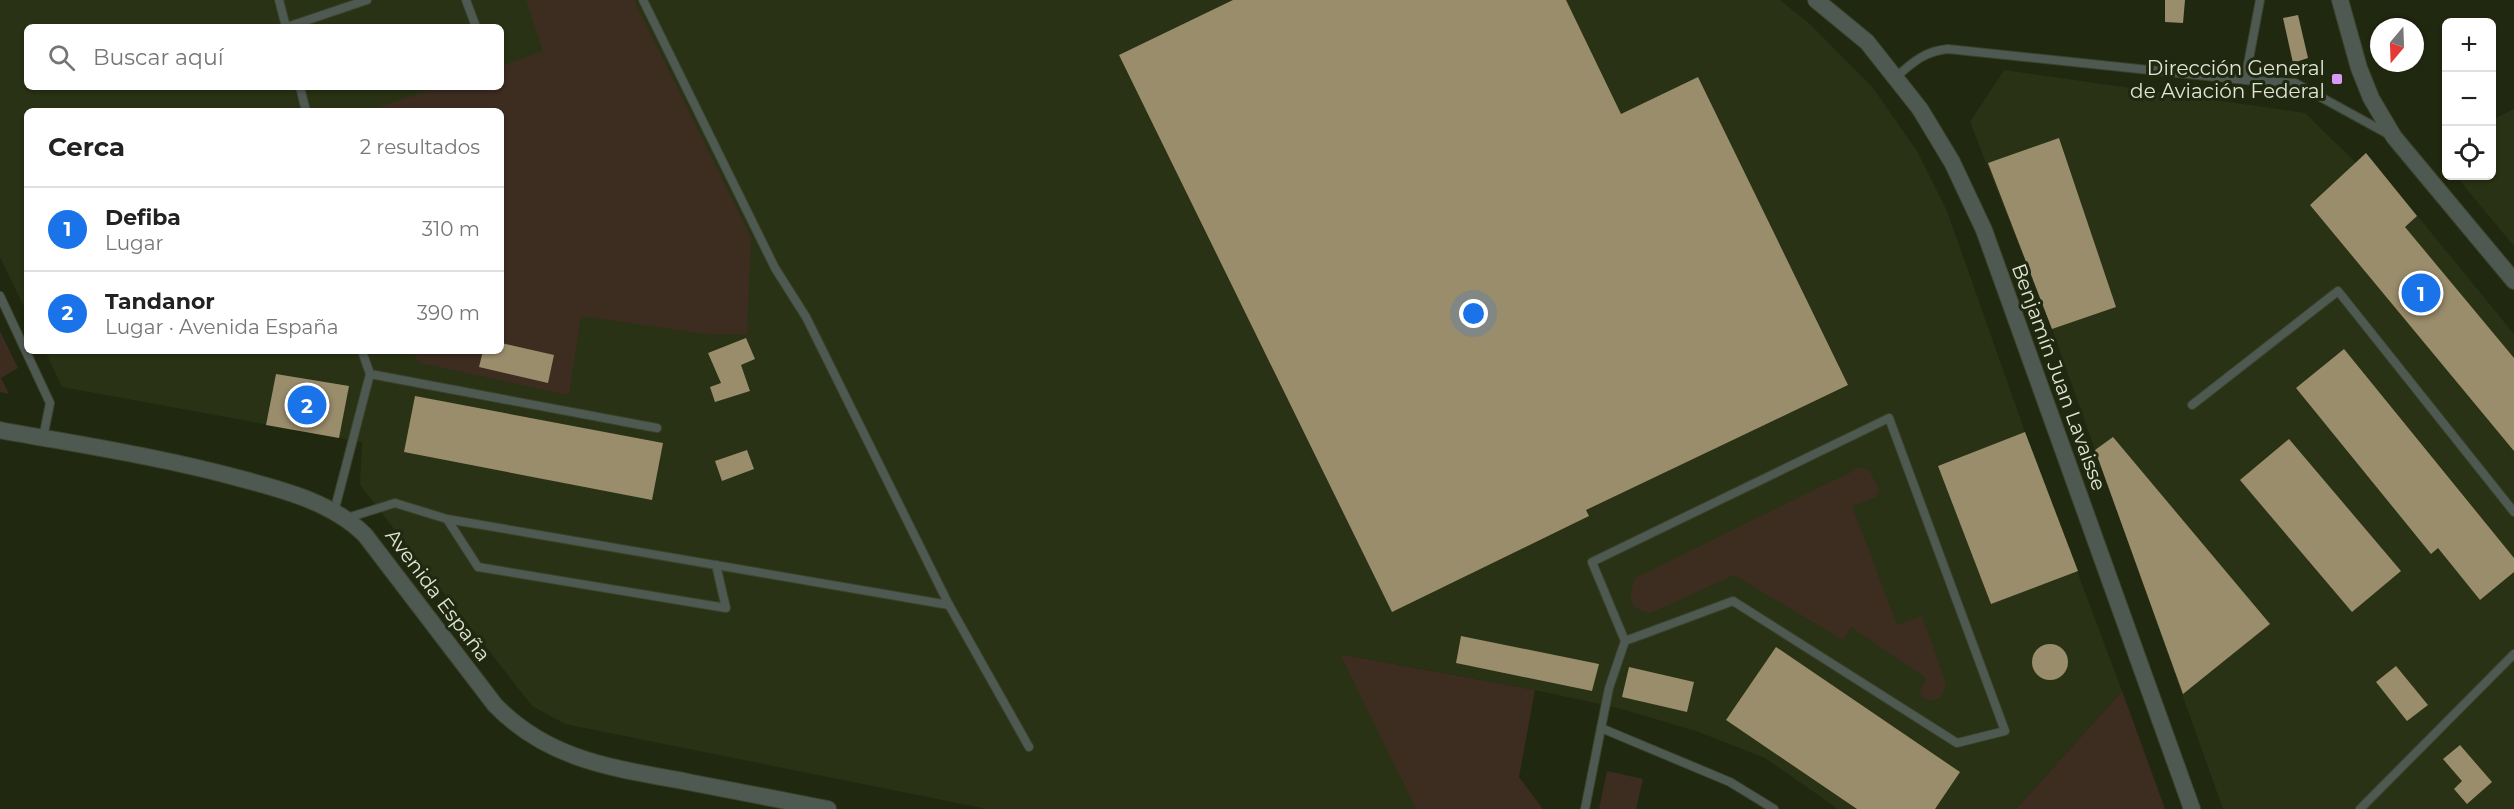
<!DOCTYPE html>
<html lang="es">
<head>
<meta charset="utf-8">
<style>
  body { margin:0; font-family:Montserrat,sans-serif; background:#f6f6f6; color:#222 }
  .controls { position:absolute; right:18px; top:18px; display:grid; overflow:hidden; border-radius:9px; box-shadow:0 2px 4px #0004 }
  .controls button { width:54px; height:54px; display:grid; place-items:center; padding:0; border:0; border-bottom:2px solid #e0e0e0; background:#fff; color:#222; font:30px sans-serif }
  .compass { position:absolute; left:2370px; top:18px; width:54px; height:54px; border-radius:50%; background:#fff; box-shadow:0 2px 4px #0004; rotate:199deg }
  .you { position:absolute; left:1474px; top:314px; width:21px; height:21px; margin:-15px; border:4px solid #fff; border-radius:50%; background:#1a73e8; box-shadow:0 0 0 9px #1a73e833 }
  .badge { display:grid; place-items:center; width:39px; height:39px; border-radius:50%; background:#1a73e8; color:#fff; font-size:20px; font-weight:700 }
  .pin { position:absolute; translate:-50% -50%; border:3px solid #fff; box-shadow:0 2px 6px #0006 }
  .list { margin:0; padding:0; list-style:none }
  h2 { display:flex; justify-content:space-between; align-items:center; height:78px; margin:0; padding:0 24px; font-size:26px }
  h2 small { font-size:20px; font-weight:400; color:#767676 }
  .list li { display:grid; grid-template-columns:39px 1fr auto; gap:18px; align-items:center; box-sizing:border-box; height:84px; padding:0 24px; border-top:2px solid #e0e0e0 }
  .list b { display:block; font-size:22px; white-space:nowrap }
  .list p { margin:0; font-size:20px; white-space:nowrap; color:#767676 }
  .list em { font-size:20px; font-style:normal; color:#767676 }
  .icon { flex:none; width:33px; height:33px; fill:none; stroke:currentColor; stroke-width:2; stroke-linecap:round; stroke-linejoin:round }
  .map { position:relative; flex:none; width:2514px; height:809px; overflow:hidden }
  .search { position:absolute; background:#fff; box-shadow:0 2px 4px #0004; left:24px; top:24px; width:480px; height:66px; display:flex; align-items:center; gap:15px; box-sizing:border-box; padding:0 21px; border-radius:9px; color:#767676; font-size:22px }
  .panel { position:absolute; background:#fff; box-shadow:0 2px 4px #0004; left:24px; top:108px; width:480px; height:246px; border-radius:9px }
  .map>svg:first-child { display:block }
</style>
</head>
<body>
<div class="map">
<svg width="2514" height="809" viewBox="0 0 2514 809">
  <rect width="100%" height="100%" fill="#212810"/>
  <g fill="#293214" fill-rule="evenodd">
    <path d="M0 0H1780L1811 25 1873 88 1917 151 1947 211 2025 432 2122 691 2016 809H1838L1765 758 1696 731 1618 708 1535 690 1341 654 1416 809H987L565 724 532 706 360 485 362 442 62 387 45 351H501V111H27V313L0 257ZM27 27H501V87H27Z"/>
    <polygon points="2004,70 2305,113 2356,163 2366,153 2514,334 2514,809 2223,809 2052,329 1970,122"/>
    <polygon points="2514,109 2514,246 2456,176 2492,176 2492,120"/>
  </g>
  <g fill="#3d2c20">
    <polygon points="526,0 634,0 751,237 747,334 706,334 581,316 569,395 420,363 411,351 501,351 501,111 367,111 438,87 501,87 501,66 543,51"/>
    <polygon points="0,331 18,368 1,378 9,394 0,392"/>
    <path d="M1861 467 1870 471 1879 490 1876 497 1852 506 1897 625 1922 616 1945 681V688L1940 698 1929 701 1919 694 1926 678 1851 627 1843 640 1734 575 1651 613C1628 610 1628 597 1635 578Z"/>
    <polygon points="1340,654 1535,690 1519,777 1543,809 1416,809"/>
    <polygon points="2122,691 2165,809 2016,809"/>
    <polygon points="1607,771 1643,779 1636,809 1599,809"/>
  </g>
  <g fill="#9a8d6c">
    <polygon points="1233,0 1566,0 1621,114 1698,77 1848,385 1586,510 1589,516 1392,612 1119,55"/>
    <polygon points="2165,0 2185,0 2183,23 2165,22"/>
    <polygon points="2298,15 2308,58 2293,63 2283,18"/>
    <polygon points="2059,138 2116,307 2052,329 1988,163"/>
    <polygon points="2366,153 2417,216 2405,227 2514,358 2514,451 2310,205"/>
    <polygon points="746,338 755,359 741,365 750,391 715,402 710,387 721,383 708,353"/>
    <polygon points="501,343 554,355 548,383 479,367 483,351 501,351"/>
    <polygon points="2344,349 2514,558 2514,572 2480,600 2438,548 2431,554 2296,388"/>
    <polygon points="276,374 349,386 339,438 266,425"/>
    <polygon points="415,396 663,443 652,500 404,452"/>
    <polygon points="2025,432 2078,571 1991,604 1938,466"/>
    <polygon points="2113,437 2270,624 2183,694 2095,450"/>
    <polygon points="2289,439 2401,571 2352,612 2240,480"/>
    <polygon points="747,450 754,469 722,481 715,461"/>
    <polygon points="1461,636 1599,664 1592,691 1456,663"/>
    <circle cx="2050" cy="662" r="18"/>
    <polygon points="1776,647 1960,772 1935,809 1857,809 1726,720"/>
    <polygon points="2396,666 2428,705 2407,721 2376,682"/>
    <polygon points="1629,667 1694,682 1687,712 1622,697"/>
    <polygon points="2460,745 2492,782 2467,804 2454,789 2462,781 2443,759"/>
  </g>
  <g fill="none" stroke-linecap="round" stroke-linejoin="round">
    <g stroke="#3c422c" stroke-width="10">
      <g id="service">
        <polyline points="279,0 286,27"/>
        <polyline points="466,0 476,27"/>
        <polyline points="643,0 775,268 806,317 949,605 1029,747"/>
        <polyline points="287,27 367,0"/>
        <path d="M1896 77C1913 62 1925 51 1948 49L2245 80 2295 83 2388 134"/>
        <polyline points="2245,80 2260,0"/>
        <polyline points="300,87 306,111"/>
        <polyline points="0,296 50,403 43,438"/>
        <polyline points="370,374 657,428"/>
        <polyline points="2192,405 2338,291 2514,512"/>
        <polyline points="334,512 370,374 362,351"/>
        <polyline points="347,518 395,503 447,519 949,605"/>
        <polyline points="447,519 478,567 726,608 716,565"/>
        <polyline points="1601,728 1730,782 1774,809"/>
        <polyline points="1585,809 1609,688 1625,641 1592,562 1889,418 2005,731 1957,743 1733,601 1625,641"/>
        <polyline points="2360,809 2514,654"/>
      </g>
    </g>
    <g stroke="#3c422c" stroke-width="18">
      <g id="minor">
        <polyline points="1816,0 1867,42 1920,109 1952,162 1984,230 2192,809"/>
        <polyline points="2340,0 2359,68 2371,98 2394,137 2514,281"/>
      </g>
    </g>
    <g stroke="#3c422c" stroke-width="18">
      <path id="tertiary" d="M0 430C81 445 162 457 242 479 284 490 333 503 365 535L495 705C549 761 615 768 688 782 734 791 781 800 828 809"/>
    </g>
    <use href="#service" stroke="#4e5951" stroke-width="8"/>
    <use href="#minor" stroke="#4e5951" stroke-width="16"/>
    <use href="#tertiary" stroke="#4e5951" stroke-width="16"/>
  </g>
  <rect fill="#d99af7" stroke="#212810" stroke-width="2" x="2331" y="73" width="12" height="12" rx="3"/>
  <g text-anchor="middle" stroke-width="6" stroke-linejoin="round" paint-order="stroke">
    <g font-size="20" fill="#e0e5d6" stroke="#212810" text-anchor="end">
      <text x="2325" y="75">Dirección General<tspan x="2325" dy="23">de Aviación Federal</tspan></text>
    </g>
    <g font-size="20" fill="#e0e5d6" stroke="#212810">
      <text transform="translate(2059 377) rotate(70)" y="7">Benjamín Juan Lavaisse</text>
      <text transform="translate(438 595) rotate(53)" y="7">Avenida España</text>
    </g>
  </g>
</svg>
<div class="controls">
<button>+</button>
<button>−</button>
<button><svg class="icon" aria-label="locate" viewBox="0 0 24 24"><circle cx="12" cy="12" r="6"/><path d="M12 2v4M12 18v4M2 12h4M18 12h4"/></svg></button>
</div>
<svg class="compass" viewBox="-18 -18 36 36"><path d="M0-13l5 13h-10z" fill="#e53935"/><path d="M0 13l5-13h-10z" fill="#767676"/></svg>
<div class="you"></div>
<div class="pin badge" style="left:2421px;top:293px">1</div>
<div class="pin badge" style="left:307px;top:405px">2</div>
<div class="search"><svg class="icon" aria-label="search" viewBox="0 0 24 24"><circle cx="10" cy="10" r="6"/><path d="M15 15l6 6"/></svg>Buscar aquí</div>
<section class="panel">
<h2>Cerca<small>2 resultados</small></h2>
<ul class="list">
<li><span class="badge">1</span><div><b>Defiba</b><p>Lugar</p></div><em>310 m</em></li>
<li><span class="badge">2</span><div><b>Tandanor</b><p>Lugar · Avenida España</p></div><em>390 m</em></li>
</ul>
</section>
</div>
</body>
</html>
